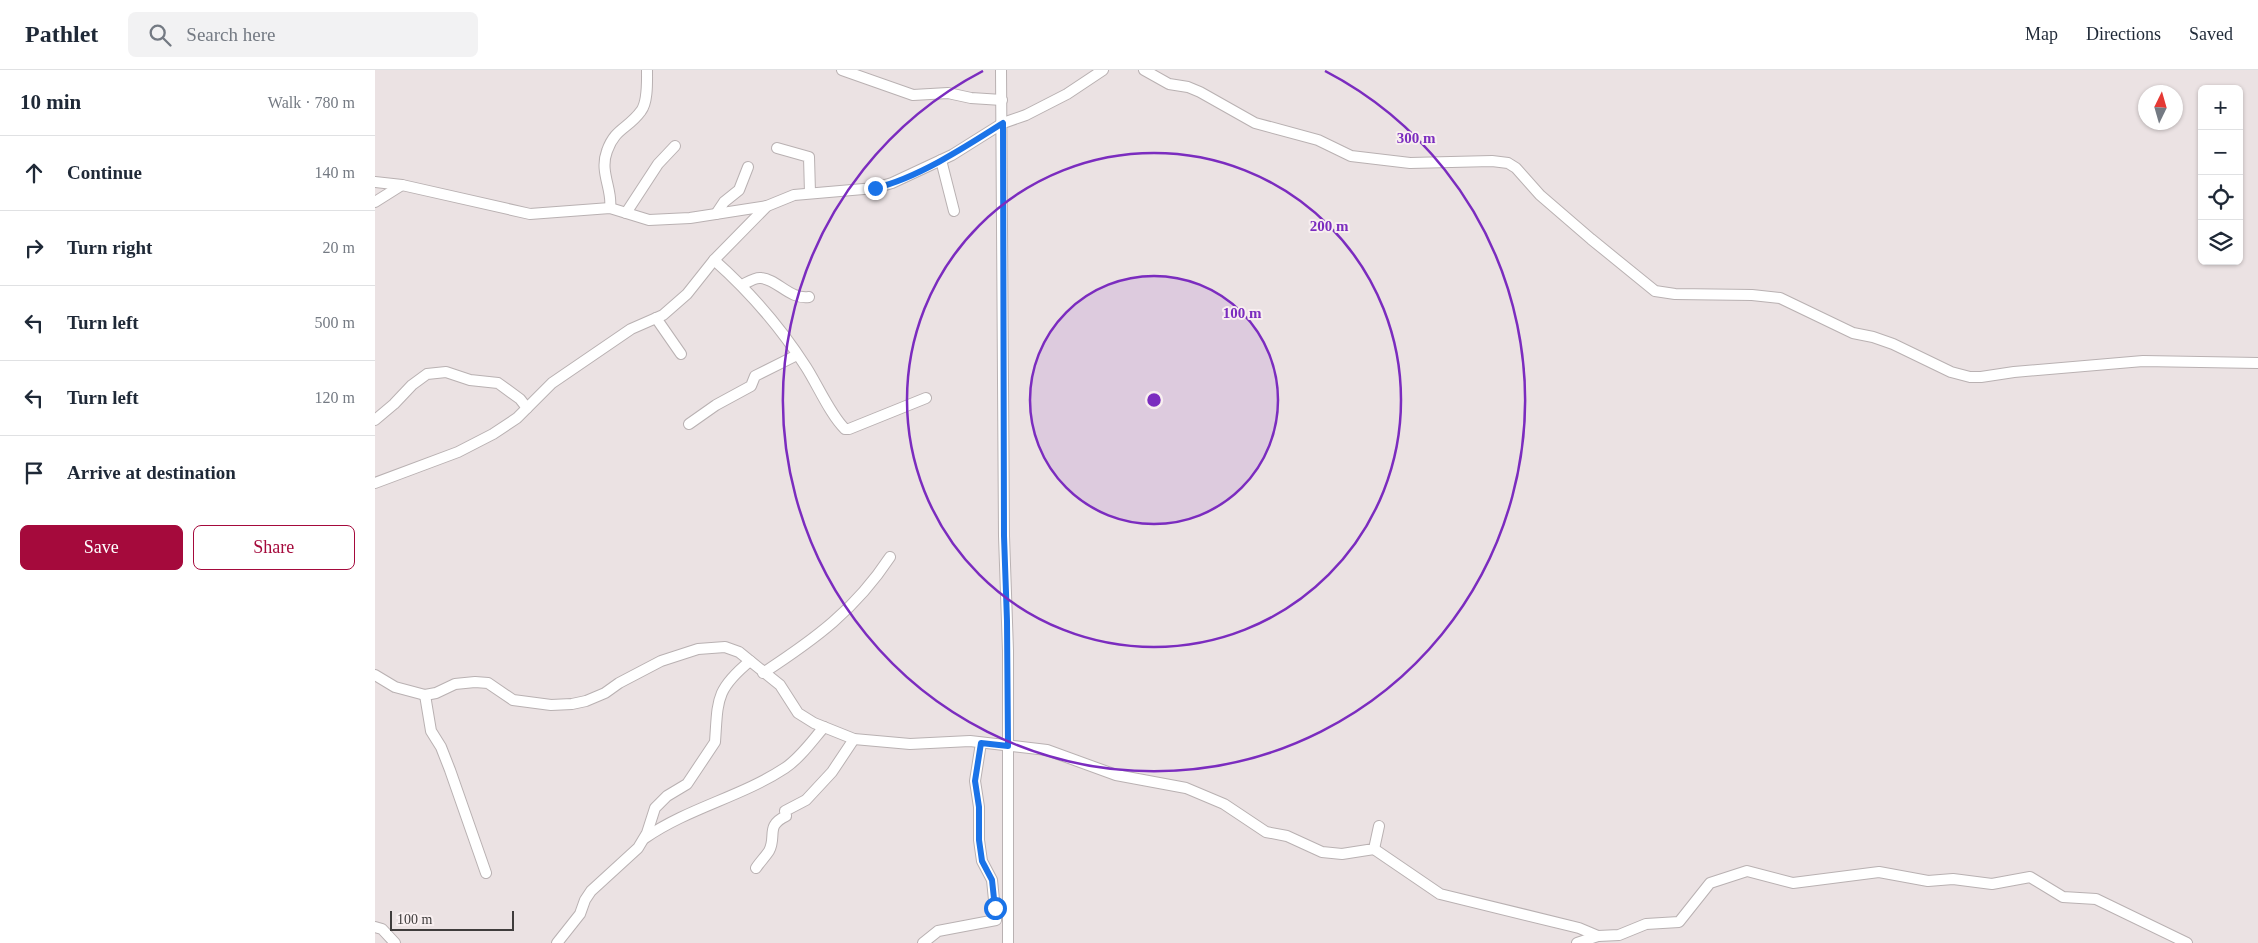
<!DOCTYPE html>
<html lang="en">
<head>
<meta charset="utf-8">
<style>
  body { margin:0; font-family:Georgia,serif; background:#f2f2f3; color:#1f2937 }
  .controls { position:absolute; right:15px; top:15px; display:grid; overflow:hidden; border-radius:8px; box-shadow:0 1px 4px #0004 }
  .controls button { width:45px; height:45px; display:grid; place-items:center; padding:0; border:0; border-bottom:1px solid #e0e1e3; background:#fff; color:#1f2937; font:25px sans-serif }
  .compass { position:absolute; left:1763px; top:15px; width:45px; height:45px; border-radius:50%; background:#fff; box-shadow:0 1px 4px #0004; rotate:5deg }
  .scale { position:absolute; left:15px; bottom:12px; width:124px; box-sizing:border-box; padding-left:5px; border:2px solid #3f3c3c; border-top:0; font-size:14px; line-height:18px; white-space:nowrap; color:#3f3c3c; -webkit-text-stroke:4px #f8eff0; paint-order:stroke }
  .stop { position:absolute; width:15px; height:15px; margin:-11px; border:4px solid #1a73e8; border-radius:50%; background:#fff }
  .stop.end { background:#1a73e8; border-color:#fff; box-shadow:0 1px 5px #0008 }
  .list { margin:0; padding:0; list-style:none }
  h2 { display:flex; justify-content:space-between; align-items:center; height:65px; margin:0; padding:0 20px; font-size:21px }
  h2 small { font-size:16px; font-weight:400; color:#747a83 }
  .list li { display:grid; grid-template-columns:32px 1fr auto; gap:15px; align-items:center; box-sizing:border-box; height:75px; padding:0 20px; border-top:1px solid #e0e1e3 }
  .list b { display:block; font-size:19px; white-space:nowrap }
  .list em { font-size:16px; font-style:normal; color:#747a83 }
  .actions { display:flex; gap:10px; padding:15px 20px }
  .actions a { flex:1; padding:11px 0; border:1px solid #a50a3c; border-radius:8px; text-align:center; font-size:18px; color:#a50a3c }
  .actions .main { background:#a50a3c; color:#fff }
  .icon { flex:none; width:28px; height:28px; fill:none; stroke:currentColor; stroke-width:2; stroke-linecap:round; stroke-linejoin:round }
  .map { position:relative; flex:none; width:1883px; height:873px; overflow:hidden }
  header { display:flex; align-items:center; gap:30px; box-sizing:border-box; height:70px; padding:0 25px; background:#fff; border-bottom:1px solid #e0e1e3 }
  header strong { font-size:24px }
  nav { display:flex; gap:28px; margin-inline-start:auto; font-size:18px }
  .search { width:350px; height:45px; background:#f2f2f3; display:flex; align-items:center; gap:12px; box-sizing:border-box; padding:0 18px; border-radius:8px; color:#747a83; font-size:19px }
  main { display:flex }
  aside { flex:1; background:#fff }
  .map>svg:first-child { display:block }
</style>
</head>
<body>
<header>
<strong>Pathlet</strong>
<div class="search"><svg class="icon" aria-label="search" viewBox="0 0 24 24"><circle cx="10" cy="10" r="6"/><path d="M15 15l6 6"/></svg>Search here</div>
<nav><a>Map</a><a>Directions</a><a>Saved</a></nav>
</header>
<main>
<aside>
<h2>10 min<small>Walk · 780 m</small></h2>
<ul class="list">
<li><svg class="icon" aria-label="ahead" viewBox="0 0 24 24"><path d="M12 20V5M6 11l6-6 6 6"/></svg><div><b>Continue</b></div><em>140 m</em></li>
<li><svg class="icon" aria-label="right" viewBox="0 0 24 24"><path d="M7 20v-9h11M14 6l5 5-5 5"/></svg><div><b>Turn right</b></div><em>20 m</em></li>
<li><svg class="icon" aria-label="left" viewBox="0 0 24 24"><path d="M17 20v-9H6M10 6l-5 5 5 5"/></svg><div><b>Turn left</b></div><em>500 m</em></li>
<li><svg class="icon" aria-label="left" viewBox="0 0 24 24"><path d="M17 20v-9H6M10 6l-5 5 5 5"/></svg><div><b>Turn left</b></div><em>120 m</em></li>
<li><svg class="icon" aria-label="arrive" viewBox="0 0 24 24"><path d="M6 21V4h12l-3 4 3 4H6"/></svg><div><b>Arrive at destination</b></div></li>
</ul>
<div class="actions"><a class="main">Save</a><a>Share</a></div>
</aside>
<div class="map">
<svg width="1883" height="873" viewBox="0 0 1883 873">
  <rect width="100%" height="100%" fill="#ebe2e3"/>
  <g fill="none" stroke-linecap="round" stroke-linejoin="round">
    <g stroke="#b9b1b2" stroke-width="12">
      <g id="minor">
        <polyline points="467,0 538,25 573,23 596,28 627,30"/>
        <polyline points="626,0 629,466 633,581 633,873"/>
        <polyline points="769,0 794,14 813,17 825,22 880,53 943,70 976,86 1035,93 1117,91 1133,93 1141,98 1165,125 1216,169 1280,221 1300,224 1377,225 1405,228 1478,263 1498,267 1518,274 1576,302 1595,307 1606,307 1639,302 1768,291 1883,293"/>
        <polyline points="402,78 434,87 435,123"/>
        <polyline points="566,90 579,141"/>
        <polyline points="0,112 27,115 155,144 235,138 274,150 315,148 392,136"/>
        <polyline points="0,132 27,115"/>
        <path d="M235 138C238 120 224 102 232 81 240 58 253 59 266 41 273 32 272 11 272 0"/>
        <polyline points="251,143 283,94 300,76"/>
        <polyline points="341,144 349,132 364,120 373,97"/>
        <path d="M339 190C374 221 406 258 431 297 442 314 456 346 470 359H474L551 328"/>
        <path d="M367 215C373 212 380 207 386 208 402 209 415 230 434 227"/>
        <polyline points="281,248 306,284"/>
        <polyline points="0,350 19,334 37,315 52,304 71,302 95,310 123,313 145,329 152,338"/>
        <polyline points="314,354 341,335 376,316 380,306 422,285"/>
        <polyline points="0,413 83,382 118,364 142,348 177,313 256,259 288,245 312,224 339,190 392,136 419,125 500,118 517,113 577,85 628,53 651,45 692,24 728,0"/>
        <path d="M388 603C440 569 480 540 515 487"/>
        <polyline points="0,605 20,617 50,625 61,623 80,614 100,612 113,613 138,630 176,635 197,634 211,631 230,623 244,613 286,591 323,579 350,577 364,582 405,615 423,643 439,653 479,669 535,674 595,671 672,680 741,705 811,718 849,734 891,762 912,766 947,782 967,784 999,779 1004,756"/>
        <polyline points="50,625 56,661 66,677 75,700 111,803"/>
        <path d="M270 768C313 738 366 727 410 698 425 688 437 671 449 657"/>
        <polyline points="999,779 1065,824 1204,858 1223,866 1244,865 1271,854 1304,852 1335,813 1372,801 1418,813 1504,802 1553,811 1578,809 1617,814 1655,807 1688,827 1721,829 1812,873"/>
        <path d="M381 798C385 792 390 787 394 781 402 766 390 756 411 746L410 741 431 730 457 702 479 669"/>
        <polyline points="0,857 7,859 20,873"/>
        <path d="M182 873 205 844 210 830 216 821 263 778 272 763 280 738 292 726 312 714 340 672C343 630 340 620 375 591"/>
        <polyline points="548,873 563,861 621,850 617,810 607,791 604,770 604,737 600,711 606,673"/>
        <polyline points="1202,873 1223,866"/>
      </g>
    </g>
    <use href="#minor" stroke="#fff" stroke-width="10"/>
  </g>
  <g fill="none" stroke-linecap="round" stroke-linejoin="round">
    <path stroke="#1a73e8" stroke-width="6" d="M500 118C541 109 592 76 628 53L629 466 632 551 633 676 606 673 600 711 604 737V770L607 791 617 810 620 838"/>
  </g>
  <circle cx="779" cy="330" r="124" fill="#7b2cbf" fill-opacity=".12"/>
  <g fill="none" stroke="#7b2cbf" stroke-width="2.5">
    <circle cx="779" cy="330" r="124"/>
    <circle cx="779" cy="330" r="247"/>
    <path d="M950 1A371 371 0 1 1 608 1"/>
  </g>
  <circle cx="779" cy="330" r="8" fill="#7b2cbf" stroke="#f8eff0" stroke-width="2.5"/>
  <g font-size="15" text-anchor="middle" font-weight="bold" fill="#7b2cbf" stroke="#f8eff0" stroke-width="4" stroke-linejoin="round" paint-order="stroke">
    <text x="1041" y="73">300 m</text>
    <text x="954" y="161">200 m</text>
    <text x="867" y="248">100 m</text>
  </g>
</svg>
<div class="controls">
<button>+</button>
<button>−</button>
<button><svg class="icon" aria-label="locate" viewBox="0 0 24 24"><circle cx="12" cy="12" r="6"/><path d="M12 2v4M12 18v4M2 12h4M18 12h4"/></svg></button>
<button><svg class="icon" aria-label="layers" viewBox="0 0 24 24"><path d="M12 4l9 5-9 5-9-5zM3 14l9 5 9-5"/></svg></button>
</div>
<svg class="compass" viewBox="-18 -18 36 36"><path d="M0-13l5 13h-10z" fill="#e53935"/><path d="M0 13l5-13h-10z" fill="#747a83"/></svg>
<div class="scale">100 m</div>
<div class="stop" style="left:620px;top:838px"></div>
<div class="stop end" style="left:500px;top:118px"></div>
</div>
</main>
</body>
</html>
